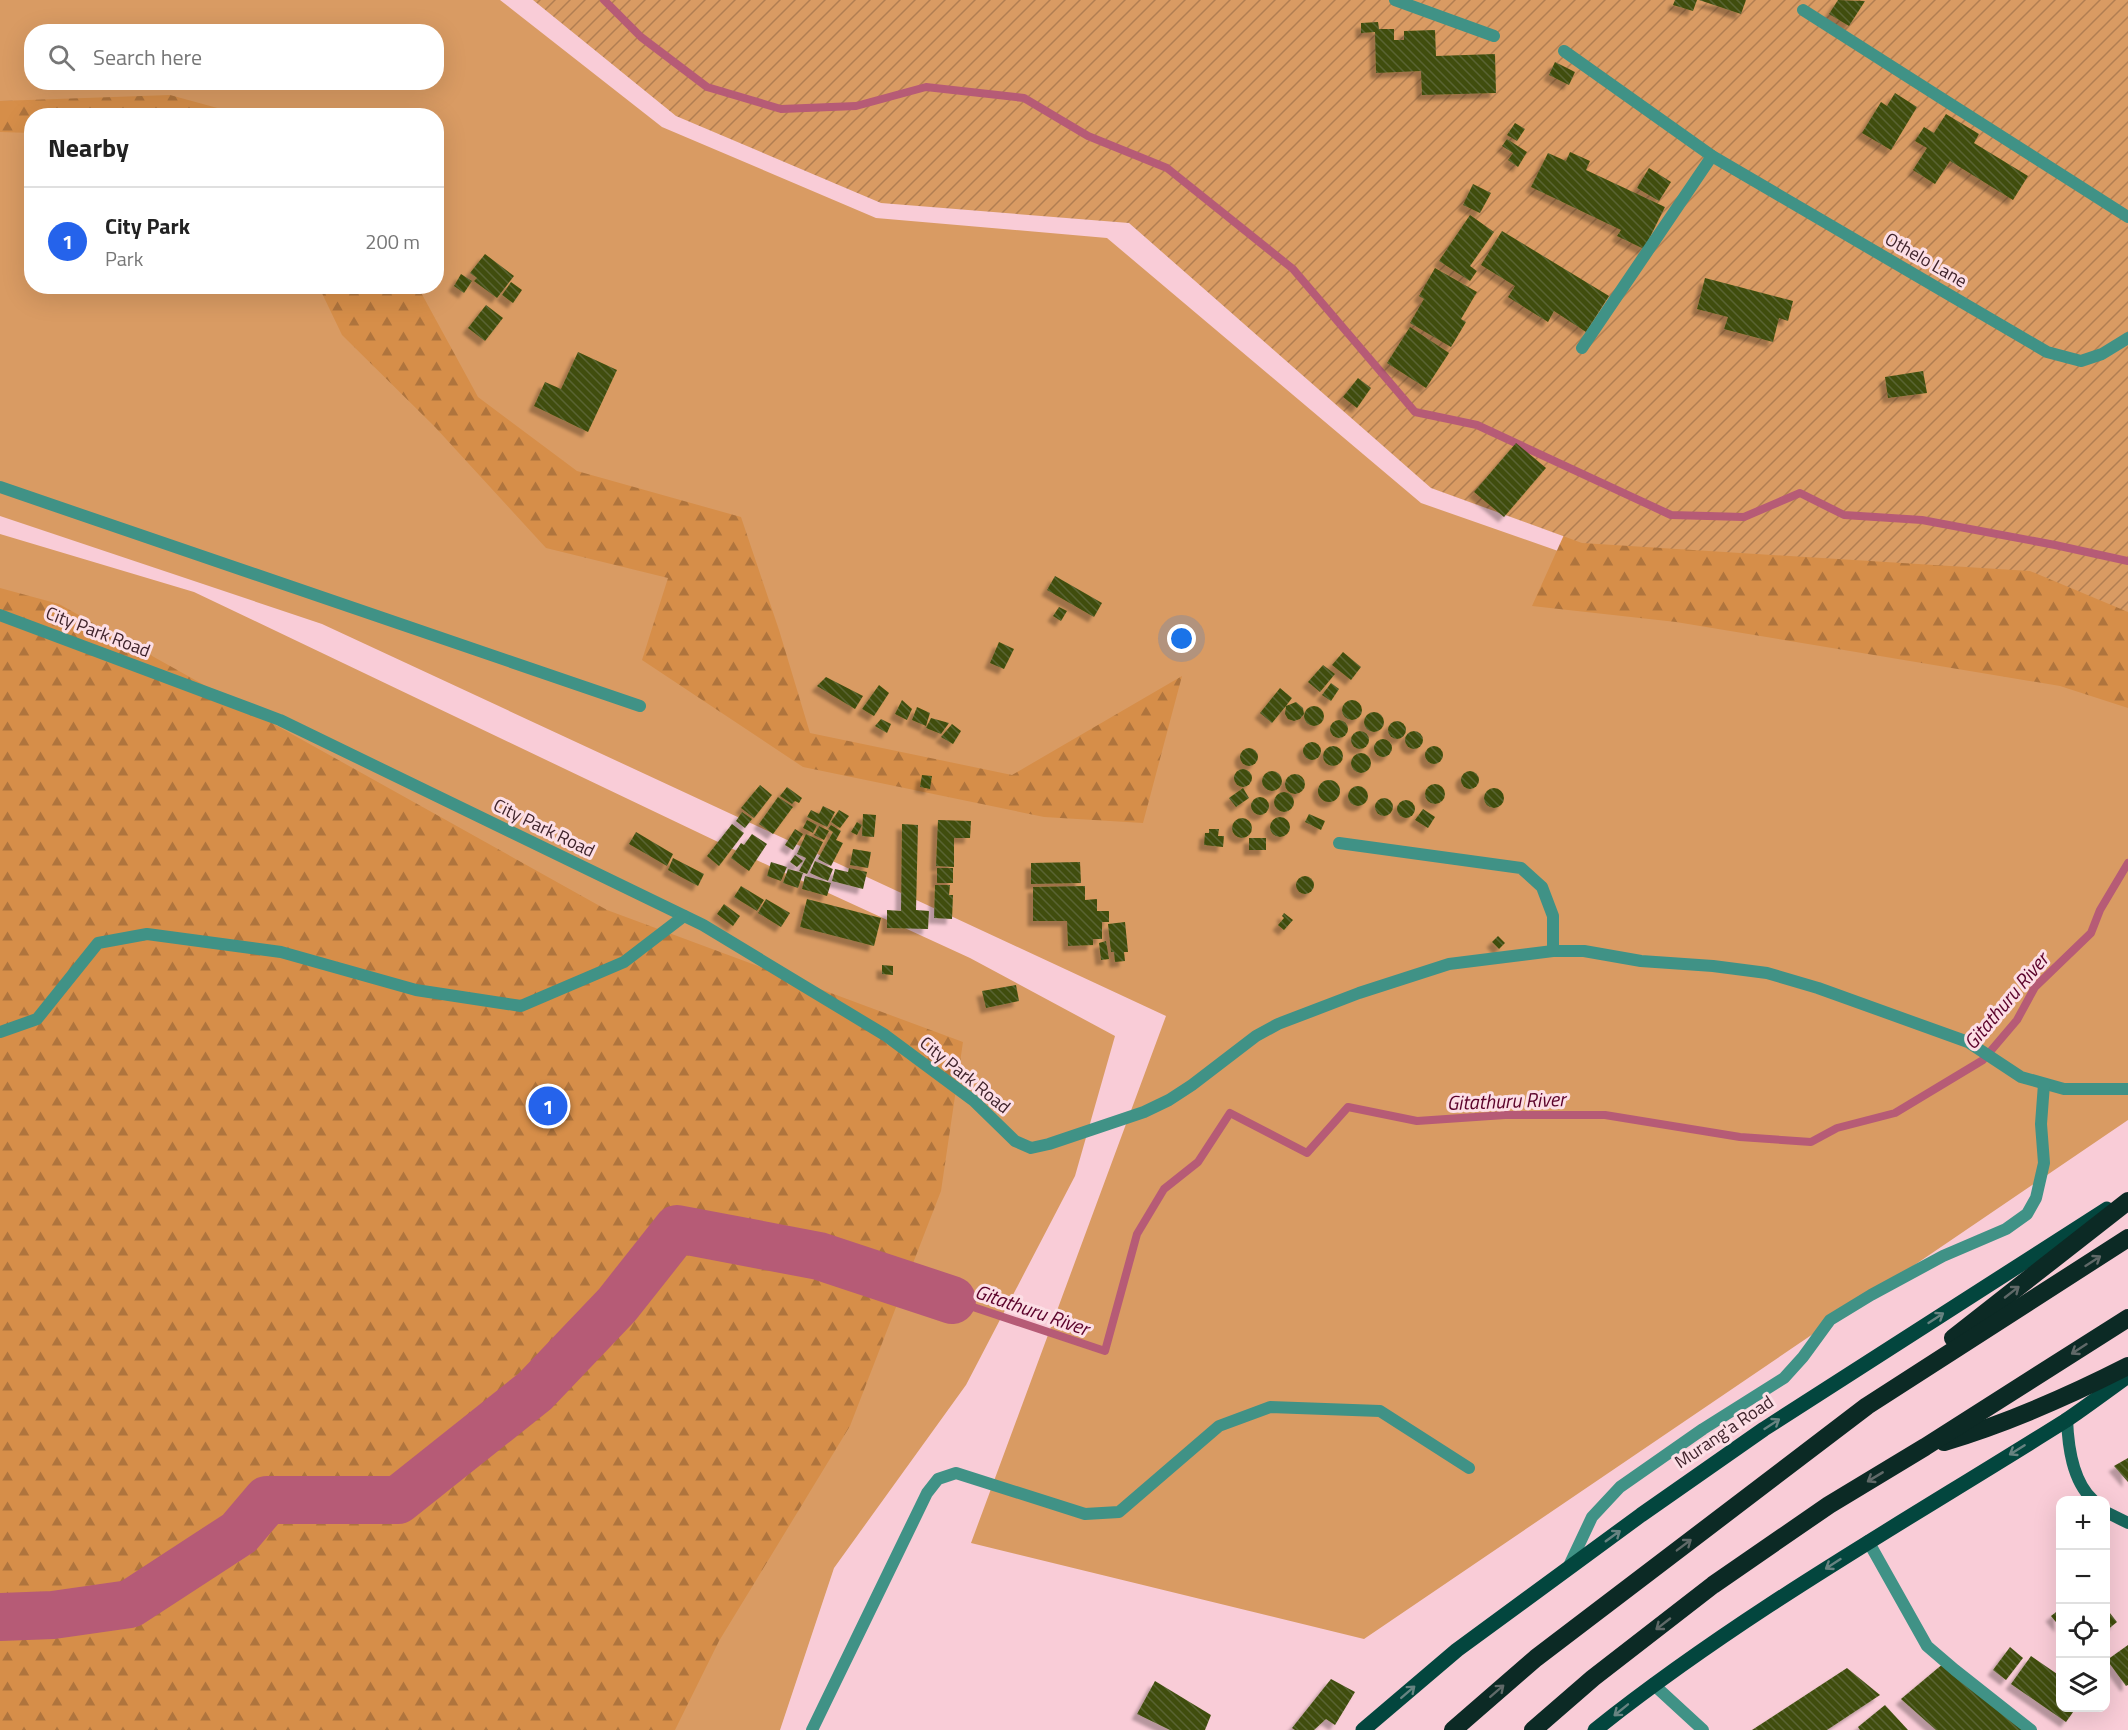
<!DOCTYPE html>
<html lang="en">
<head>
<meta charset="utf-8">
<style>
  body { margin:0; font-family:"Titillium Web",sans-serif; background:#f6f6f6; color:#222 }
  .controls { position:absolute; right:18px; bottom:18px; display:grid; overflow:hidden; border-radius:12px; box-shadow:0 6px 24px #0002 }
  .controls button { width:54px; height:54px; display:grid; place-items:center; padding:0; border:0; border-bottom:2px solid #e0e0e0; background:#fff; color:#222; font:30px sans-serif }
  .you { position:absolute; left:1182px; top:639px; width:21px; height:21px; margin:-15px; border:4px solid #fff; border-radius:50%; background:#1a73e8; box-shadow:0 0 0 9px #1a73e833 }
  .badge { display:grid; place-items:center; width:39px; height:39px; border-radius:50%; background:#2563eb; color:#fff; font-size:20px; font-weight:700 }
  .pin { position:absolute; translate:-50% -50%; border:3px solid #fff; box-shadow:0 2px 6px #0006 }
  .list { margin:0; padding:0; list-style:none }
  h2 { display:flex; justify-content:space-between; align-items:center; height:78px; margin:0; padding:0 24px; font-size:26px }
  h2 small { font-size:20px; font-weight:400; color:#767676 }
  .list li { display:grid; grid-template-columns:39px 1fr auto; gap:18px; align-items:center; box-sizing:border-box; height:108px; padding:0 24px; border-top:2px solid #e0e0e0 }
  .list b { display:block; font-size:22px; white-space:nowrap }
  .list p { margin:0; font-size:20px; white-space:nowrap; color:#767676 }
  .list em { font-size:20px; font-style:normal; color:#767676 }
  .icon { flex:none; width:33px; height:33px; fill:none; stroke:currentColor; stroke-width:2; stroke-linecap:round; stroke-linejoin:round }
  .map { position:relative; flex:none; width:2128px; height:1730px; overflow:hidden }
  .search { position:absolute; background:#fff; box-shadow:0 6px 24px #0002; left:24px; top:24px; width:420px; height:66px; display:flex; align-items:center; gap:15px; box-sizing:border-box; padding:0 21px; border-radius:24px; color:#767676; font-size:22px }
  .panel { position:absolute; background:#fff; box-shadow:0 6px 24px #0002; left:24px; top:108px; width:420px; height:186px; border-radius:24px }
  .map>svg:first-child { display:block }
</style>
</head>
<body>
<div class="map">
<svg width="2128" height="1730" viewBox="0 0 2128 1730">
  <defs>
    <pattern id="forest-firs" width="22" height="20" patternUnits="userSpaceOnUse" patternTransform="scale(1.5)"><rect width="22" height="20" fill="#d68e49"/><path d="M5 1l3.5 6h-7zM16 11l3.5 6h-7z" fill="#af743d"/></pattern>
    <pattern id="garden-furrows" width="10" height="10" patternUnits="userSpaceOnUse" patternTransform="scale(1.5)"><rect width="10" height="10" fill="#d99b63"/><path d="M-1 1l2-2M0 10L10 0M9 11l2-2" fill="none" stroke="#b17e52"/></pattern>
    <pattern id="building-back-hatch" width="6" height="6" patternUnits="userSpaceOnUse" patternTransform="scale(1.5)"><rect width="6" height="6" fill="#3f4e0e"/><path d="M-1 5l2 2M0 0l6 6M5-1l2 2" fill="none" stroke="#5a6431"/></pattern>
    <filter id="shadow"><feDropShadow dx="-5.5" dy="5.5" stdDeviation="1.5" flood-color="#0004"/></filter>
  </defs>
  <rect width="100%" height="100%" fill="#f9ccd7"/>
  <g fill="#d99b63" fill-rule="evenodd">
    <path d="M0 0H500L662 127 876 218 1107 238 1421 503 1578 558 2128 630V1120L1364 1639 971 1543 1166 1016 322 624 0 516ZM32 32H436V82H32ZM32 116H436V286H32Z"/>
    <polygon points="0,534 194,592 737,851 970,958 1115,1036 1075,1176 966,1385 834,1568 780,1730 0,1730"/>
  </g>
  <g fill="url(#forest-firs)">
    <polygon points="170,95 243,115 32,116 31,133 0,132 0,101"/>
    <polygon points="319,287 418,287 478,397 577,471 741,517 779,630 810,733 1012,775 1182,676 1143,823 1044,817 803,767 642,660 668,578 546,548 435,427 342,335"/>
    <polygon points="2128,397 2128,708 2060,686 1676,622 1532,606 1572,517"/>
    <polygon points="0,588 59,604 607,910 963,1042 941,1191 850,1426 719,1641 675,1730 0,1730"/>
  </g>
  <polygon fill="url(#garden-furrows)" points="533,0 2128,0 2128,612 2030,571 1582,543 1431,488 1129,223 881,203 676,116"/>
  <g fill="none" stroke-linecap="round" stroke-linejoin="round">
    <g stroke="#b65b76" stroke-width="8">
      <polyline points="604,0 641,37 707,87 781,109 856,106 926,87 1024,98 1088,136 1167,168 1293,269 1415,412 1477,425 1671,515 1744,517 1800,493 1844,515 1922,520 2055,545 2128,561"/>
      <polyline points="952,1300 1105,1351 1137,1234 1164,1189 1198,1162 1230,1113 1307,1153 1348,1107 1417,1121 1505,1115 1605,1115 1740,1137 1811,1142 1837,1128 1895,1113 1983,1060 2017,1020 2035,987 2091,933 2100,910 2128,863"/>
    </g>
    <polyline stroke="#b65b76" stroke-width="48" points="0,1617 53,1615 130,1604 239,1533 267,1500 398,1500 535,1391 617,1305 677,1229 819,1256 952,1300"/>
  </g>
  <g fill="url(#building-back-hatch)" filter="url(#shadow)">
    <polygon points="1675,0 1697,0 1693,11 1673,5"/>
    <polygon points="1699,0 1746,0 1741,14"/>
    <polygon points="1838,0 1865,1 1849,26 1829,14"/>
    <polygon points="1378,22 1379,29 1394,29 1394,40 1404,40 1404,31 1435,30 1436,56 1495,54 1496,93 1422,95 1421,71 1376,73 1375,32 1361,33 1361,23"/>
    <polygon points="1555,62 1575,72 1569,85 1549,75"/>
    <polygon points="1895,93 1917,107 1891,150 1862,133 1881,102 1887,106"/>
    <polygon points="1946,114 1979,134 1974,143 2028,176 2013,200 1950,161 1935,184 1913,170 1927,148 1915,141 1924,127 1934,133"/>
    <polygon points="1515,123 1525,129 1517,141 1507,135"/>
    <polygon points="1507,139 1527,152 1518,167 1508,160 1513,153 1502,146"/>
    <polygon points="1570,152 1590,161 1586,170 1665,207 1644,249 1617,236 1621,230 1531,187 1548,153 1566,161"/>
    <polygon points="1649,168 1671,182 1659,201 1637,188"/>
    <polygon points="1473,184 1491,193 1480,213 1463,205"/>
    <polygon points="1470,215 1494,232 1470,266 1477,271 1470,281 1439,261"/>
    <polygon points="1502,231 1609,296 1586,332 1554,311 1548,322 1508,297 1515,286 1481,265"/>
    <polygon points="485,254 514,276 497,298 474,281 477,278 470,273"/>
    <polygon points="1435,268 1477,292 1461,319 1466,322 1451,347 1410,323 1424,299 1419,296"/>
    <polygon points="461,274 472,281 464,293 454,286"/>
    <polygon points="1705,278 1793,301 1788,321 1779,318 1773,342 1724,329 1728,317 1697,309"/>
    <polygon points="511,282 522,290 513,303 502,295"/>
    <polygon points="486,305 503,318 485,341 468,328"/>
    <polygon points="1410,327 1449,353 1426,388 1387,363"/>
    <polygon points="578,352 617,370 588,432 534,406 545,382 561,389"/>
    <polygon points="1923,371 1927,393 1888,398 1885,377"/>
    <polygon points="1358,378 1371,388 1357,408 1343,397"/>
    <polygon points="1516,443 1546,468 1504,517 1474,492"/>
    <polygon points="1055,576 1102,603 1094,617 1047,590"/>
    <polygon points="1059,607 1067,611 1061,621 1053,616"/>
    <polygon points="999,642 1014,649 1004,669 990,663"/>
    <polygon points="1343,652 1361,667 1351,680 1332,665"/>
    <polygon points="1323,665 1335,674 1320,692 1308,682"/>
    <polygon points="826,677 863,696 855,709 817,686"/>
    <polygon points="1331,683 1339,689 1331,701 1322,695"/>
    <polygon points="879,685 889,693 874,716 862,709"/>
    <polygon points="1280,688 1292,698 1286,706 1296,702 1303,708 1304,714 1300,719 1294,721 1288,719 1285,714 1286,706 1272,723 1260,713"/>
    <polygon points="902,700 912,709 907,720 895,714"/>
    <circle cx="1352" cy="710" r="10"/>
    <circle cx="1314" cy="716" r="10"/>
    <polygon points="917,707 930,713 926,726 912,720"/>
    <circle cx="1374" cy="722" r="10"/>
    <polygon points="931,718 949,723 941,734 926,728"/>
    <polygon points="881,719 891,724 887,733 875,726"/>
    <circle cx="1339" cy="729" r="9"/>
    <circle cx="1397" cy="730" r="9"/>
    <polygon points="952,724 961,731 953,744 941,737"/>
    <circle cx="1414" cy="740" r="9"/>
    <circle cx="1360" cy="740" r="9"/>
    <circle cx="1383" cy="748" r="9"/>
    <circle cx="1312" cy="751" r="9"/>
    <circle cx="1434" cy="755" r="9"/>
    <circle cx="1333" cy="756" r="10"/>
    <circle cx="1249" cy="757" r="9"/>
    <circle cx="1361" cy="763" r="10"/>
    <circle cx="1243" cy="778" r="9"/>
    <circle cx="1272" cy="781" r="10"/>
    <circle cx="1470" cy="780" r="9"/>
    <circle cx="1295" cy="784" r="10"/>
    <polygon points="922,775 932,776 930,789 920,787"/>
    <circle cx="1329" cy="791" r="11"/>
    <circle cx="1435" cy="794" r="10"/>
    <polygon points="760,785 772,795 754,818 741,808"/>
    <circle cx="1358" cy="796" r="10"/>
    <polygon points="787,787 802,798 799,803 795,801 792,804 780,796"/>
    <circle cx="1494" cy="798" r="10"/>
    <polygon points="1243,788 1249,798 1236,807 1229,798"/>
    <circle cx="1284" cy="802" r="10"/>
    <circle cx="1260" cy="806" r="9"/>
    <polygon points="778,797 793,807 773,834 759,824"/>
    <circle cx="1384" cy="807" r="9"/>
    <circle cx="1406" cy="809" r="9"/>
    <polygon points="823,806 835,812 827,827 807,817 811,810 819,814"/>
    <polygon points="1423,809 1435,817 1428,828 1415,820"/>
    <polygon points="839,810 849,816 840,828 831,822"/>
    <polygon points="742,812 752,819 745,828 736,821"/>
    <polygon points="863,814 876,815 874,837 862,836"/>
    <polygon points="1309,814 1325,821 1321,830 1305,822"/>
    <circle cx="1280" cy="827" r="10"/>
    <circle cx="1242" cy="828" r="10"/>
    <polygon points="807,820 817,825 813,833 803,828"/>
    <polygon points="938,820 971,821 970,838 954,838 954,867 936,866"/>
    <polygon points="857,822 862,825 857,835 851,832"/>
    <polygon points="732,824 744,833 719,866 707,856"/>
    <polygon points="902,824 918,825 916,910 929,911 928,929 887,928 887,910 901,911"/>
    <polygon points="831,825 841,831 836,840 843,843 831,866 818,859 833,832 828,829"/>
    <polygon points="819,826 829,831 824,840 814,835"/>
    <polygon points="795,829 803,834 793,850 785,845"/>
    <polygon points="1209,829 1219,829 1218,836 1224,836 1223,847 1204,845 1205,833 1209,833"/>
    <polygon points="636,832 673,854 667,866 629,844"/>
    <polygon points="752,834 767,844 749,871 731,858 741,843 744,845"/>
    <polygon points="806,834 823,842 807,874 799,871 806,858 797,854"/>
    <rect x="1249" y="838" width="17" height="12"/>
    <polygon points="853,849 871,852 868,868 850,865"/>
    <polygon points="795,855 803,861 797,867 790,862"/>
    <polygon points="673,858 704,874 698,886 668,870"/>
    <polygon points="815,861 833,869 828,881 810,873"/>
    <polygon points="771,862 787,867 781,881 767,876"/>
    <polygon points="1080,862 1081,883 1031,884 1031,863"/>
    <polygon points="849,868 867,872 863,889 832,881 835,869 848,872"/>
    <rect x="937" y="868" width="16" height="15"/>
    <polygon points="788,869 803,873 798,888 783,883"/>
    <circle cx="1305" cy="885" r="9"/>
    <polygon points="805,876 831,883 827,896 802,889"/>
    <polygon points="935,885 950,885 949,895 953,895 952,919 934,918"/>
    <polygon points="741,886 764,900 757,911 734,897"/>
    <polygon points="1085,886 1085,900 1097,899 1097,911 1109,911 1109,922 1102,922 1102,939 1093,939 1093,945 1068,946 1067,921 1033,921 1033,887"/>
    <polygon points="766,899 790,913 781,927 758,913"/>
    <polygon points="807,899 881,918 874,946 800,927"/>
    <polygon points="724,904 740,916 733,926 717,914"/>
    <polygon points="1284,913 1293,920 1284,930 1278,925 1284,918 1282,916"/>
    <polygon points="1125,922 1128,952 1124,952 1125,961 1115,962 1114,952 1111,952 1108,924"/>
    <polygon points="1498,936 1505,943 1499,949 1492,942"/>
    <polygon points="1106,941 1109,959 1101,960 1099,943"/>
    <polygon points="882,965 893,966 893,975 882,974"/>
    <polygon points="1016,985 1019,1001 986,1008 982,991"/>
    <polygon points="2128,1458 2128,1482 2114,1466"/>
    <polygon points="2106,1608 2117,1622 2106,1631"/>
    <polygon points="2060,1609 2060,1627 2051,1616"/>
    <polygon points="2128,1645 2128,1685 2126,1686 2107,1660"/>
    <polygon points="2010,1647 2023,1658 2006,1680 1993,1670"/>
    <polygon points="2031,1656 2060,1676 2060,1708 2076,1708 2066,1722 2011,1684"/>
    <polygon points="1944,1663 2023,1730 1936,1730 1901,1699"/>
    <polygon points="1847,1668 1880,1695 1827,1730 1752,1730"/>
    <polygon points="1331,1679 1355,1692 1335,1725 1326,1719 1314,1730 1295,1730 1292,1728"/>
    <polygon points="1155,1681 1211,1715 1205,1730 1170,1730 1137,1714"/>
    <polygon points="1885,1705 1908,1730 1860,1730 1858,1727"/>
  </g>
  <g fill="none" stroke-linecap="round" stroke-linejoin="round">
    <g stroke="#409286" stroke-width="12">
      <polyline points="0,487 640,706"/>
      <polyline points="0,615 280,720 703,925 885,1035 974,1101 1015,1141 1031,1148 1049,1144 1144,1112 1169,1100 1192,1085 1256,1036 1278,1024 1359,993 1449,964 1553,951 1584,951 1641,961 1713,966 1767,973 1818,988 1968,1042 2021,1077 2064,1089 2128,1089"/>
      <polyline points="1339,843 1521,868 1542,887 1553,916 1553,951"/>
      <polyline points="1868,1541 1927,1646 1955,1670 2031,1730"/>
      <polyline points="1568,1568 1592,1517 1620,1487 1703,1429 1784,1378 1803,1357 1830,1320 1871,1295 1943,1256 2006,1229 2027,1214 2036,1198 2044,1163 2041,1124 2044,1084"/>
      <polyline points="812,1730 927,1493 938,1479 956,1473 1085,1514 1119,1512 1219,1426 1270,1407 1380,1411 1469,1468"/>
    </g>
    <g stroke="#409286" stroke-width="12">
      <polyline points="1395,0 1494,36"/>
      <polyline points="1803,10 2128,217"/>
      <polyline points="1564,51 1712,156 2047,352 2081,361 2102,354 2128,338"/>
      <polyline points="1582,348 1712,156"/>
      <polyline points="0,1032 37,1019 98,943 147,934 281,952 416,990 521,1006 624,962 684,916"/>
      <polyline points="1653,1684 1703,1730"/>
    </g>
    <g stroke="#18665c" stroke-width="12">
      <path d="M2067 1419C2068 1446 2072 1481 2093 1500"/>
      <polyline points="2106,1512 2128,1523"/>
    </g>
    <g stroke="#03463e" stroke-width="15">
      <polyline points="1363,1730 1457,1650 1641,1515 1764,1429 2107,1209"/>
      <path d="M1595 1730C1742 1613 1906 1521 2065 1421 2086 1407 2107 1391 2128 1376"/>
    </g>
    <g stroke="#0c2a25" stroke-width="18">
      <polyline points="1953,1338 2128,1201"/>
      <path d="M1944 1442C2008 1423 2069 1396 2128 1366"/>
      <polyline points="1453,1730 1536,1658 1867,1406 2128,1238"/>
      <polyline points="1533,1730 1593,1678 1713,1585 1829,1505 1925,1447 2128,1318"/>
    </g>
  </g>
  <defs><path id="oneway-shaft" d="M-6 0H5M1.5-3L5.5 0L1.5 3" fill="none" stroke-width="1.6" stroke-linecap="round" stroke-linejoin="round" transform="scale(1.5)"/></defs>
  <g stroke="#606968">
    <use href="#oneway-shaft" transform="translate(2093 1261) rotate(-33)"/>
    <use href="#oneway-shaft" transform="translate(2012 1292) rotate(-38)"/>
    <use href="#oneway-shaft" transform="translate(2079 1349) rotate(147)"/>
    <use href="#oneway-shaft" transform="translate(1875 1477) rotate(149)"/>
    <use href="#oneway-shaft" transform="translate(1684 1545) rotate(-37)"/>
    <use href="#oneway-shaft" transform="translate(1663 1624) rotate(142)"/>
    <use href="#oneway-shaft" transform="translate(1497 1691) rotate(-41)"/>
  </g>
  <g stroke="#678381">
    <use href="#oneway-shaft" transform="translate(1936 1318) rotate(-33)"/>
    <use href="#oneway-shaft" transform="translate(1772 1424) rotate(-33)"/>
    <use href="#oneway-shaft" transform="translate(2017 1450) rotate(148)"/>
    <use href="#oneway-shaft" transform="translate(1613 1536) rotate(-36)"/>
    <use href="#oneway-shaft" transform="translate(1833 1564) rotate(147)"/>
    <use href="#oneway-shaft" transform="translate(1408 1692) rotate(-41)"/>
    <use href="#oneway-shaft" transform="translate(1621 1710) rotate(141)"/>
  </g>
  <g text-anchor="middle" stroke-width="6" stroke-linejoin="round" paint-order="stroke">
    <g font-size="18" fill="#3f232b" stroke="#fcdee5">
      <text transform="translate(1926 260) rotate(30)" y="6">Othelo Lane</text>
      <text transform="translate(98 632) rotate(21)" y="6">City Park Road</text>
      <text transform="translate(544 828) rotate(26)" y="6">City Park Road</text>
      <text transform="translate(965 1075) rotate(39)" y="6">City Park Road</text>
      <text transform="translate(1724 1432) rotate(-34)" y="6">Murang'a Road</text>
    </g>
    <g font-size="20" font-style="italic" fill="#5b022a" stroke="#fcdee5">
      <text transform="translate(2006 1001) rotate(-50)" y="7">Gitathuru River</text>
      <text transform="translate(1506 1101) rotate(-2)" y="7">Gitathuru River</text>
      <text transform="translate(1032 1310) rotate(19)" y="7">Gitathuru River</text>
    </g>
  </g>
</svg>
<div class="controls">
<button>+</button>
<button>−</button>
<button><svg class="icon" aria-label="locate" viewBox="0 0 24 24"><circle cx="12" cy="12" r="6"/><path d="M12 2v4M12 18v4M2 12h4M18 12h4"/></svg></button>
<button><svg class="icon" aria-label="layers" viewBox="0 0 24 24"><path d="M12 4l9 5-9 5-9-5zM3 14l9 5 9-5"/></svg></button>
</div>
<div class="you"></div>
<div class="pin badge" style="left:548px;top:1106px">1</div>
<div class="search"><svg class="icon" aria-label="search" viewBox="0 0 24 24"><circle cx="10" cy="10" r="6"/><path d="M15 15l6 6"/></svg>Search here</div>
<section class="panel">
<h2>Nearby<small></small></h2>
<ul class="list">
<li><span class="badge">1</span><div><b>City Park</b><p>Park</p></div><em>200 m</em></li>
</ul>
</section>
</div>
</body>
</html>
